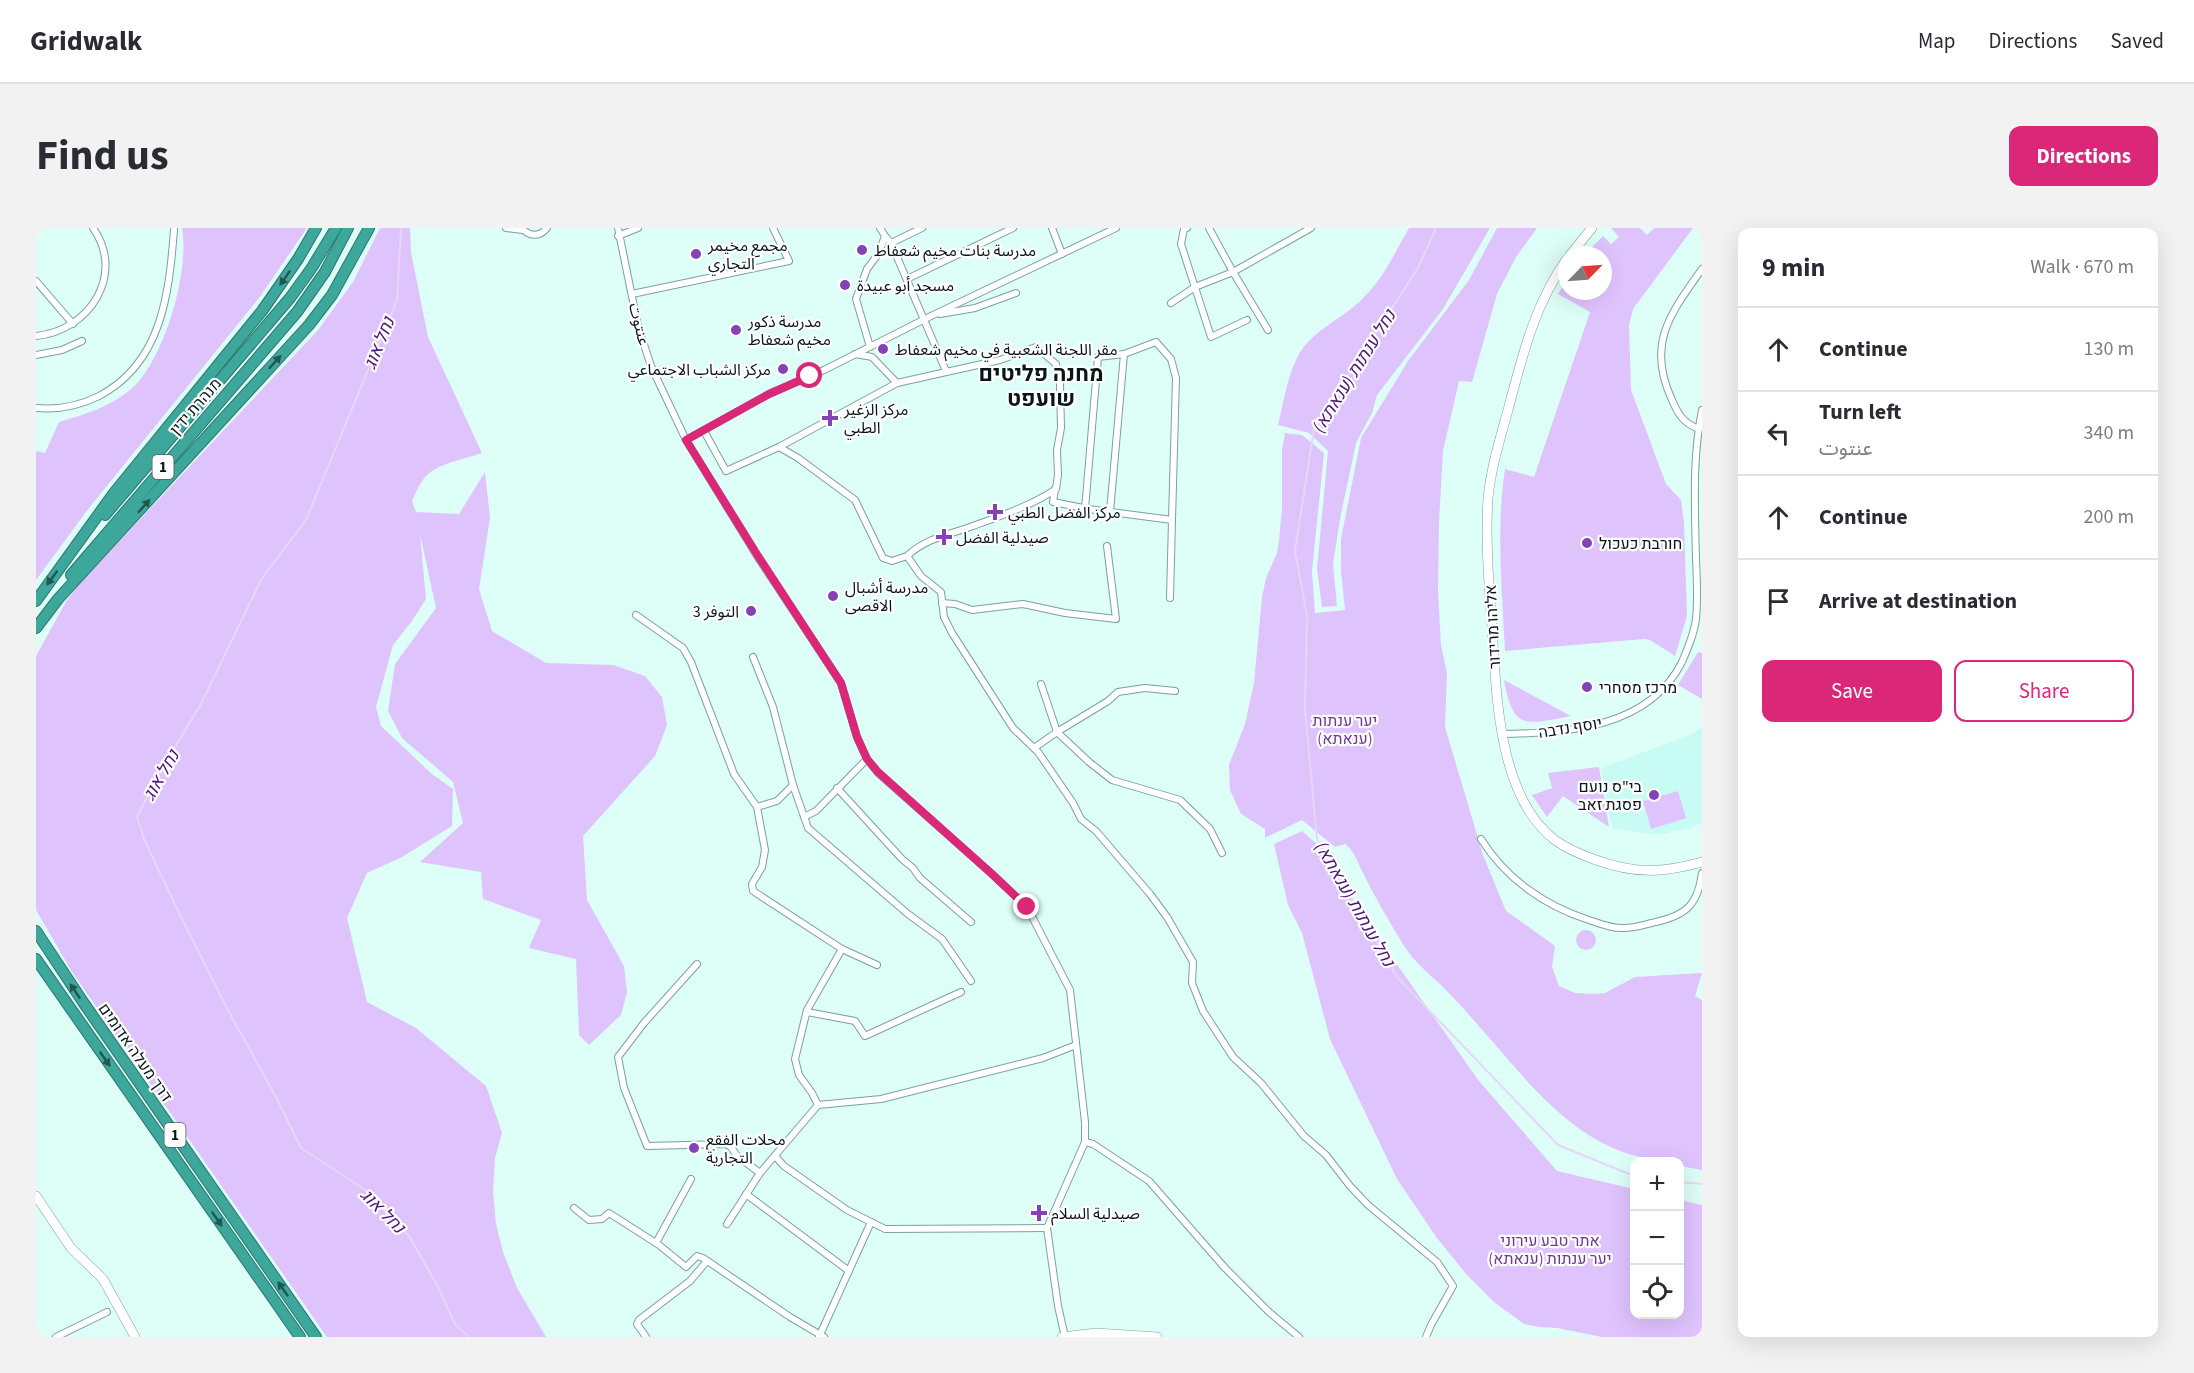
<!DOCTYPE html>
<html lang="en">
<head>
<meta charset="utf-8">
<style>
  body { margin:0; font-family:"Source Sans 3","Noto Sans Arabic",Heebo,sans-serif; background:#f2f2f3; color:#2b2b33 }
  .controls { position:absolute; right:18px; bottom:18px; display:grid; overflow:hidden; border-radius:12px; box-shadow:0 6px 24px #0002 }
  .controls button { width:54px; height:54px; display:grid; place-items:center; padding:0; border:0; border-bottom:2px solid #e1e1e2; background:#fff; color:#2b2b33; font:30px sans-serif }
  .compass { position:absolute; left:1522px; top:18px; width:54px; height:54px; border-radius:50%; background:#fff; box-shadow:0 6px 24px #0002; rotate:65deg }
  .stop { position:absolute; width:18px; height:18px; margin:-14px; border:4px solid #db2777; border-radius:50%; background:#fff }
  .stop.end { background:#db2777; border-color:#fff; box-shadow:0 2px 6px #0008 }
  .list { margin:0; padding:0; list-style:none }
  h2 { display:flex; justify-content:space-between; align-items:center; height:78px; margin:0; padding:0 24px; font-size:26px }
  h2 small { font-size:20px; font-weight:400; color:#7c7c81 }
  .list li { display:grid; grid-template-columns:39px 1fr auto; gap:18px; align-items:center; box-sizing:border-box; height:84px; padding:0 24px; border-top:2px solid #e1e1e2 }
  .list b { display:block; font-size:22px; white-space:nowrap }
  .list p { margin:0; font-size:20px; white-space:nowrap; color:#7c7c81 }
  .list em { font-size:20px; font-style:normal; color:#7c7c81 }
  .actions { display:flex; gap:12px; padding:18px 24px }
  .actions a { flex:1; padding:14px 0; border:2px solid #db2777; border-radius:12px; text-align:center; font-size:21px; color:#db2777 }
  .actions .main { background:#db2777; color:#fff }
  .icon { flex:none; width:33px; height:33px; fill:none; stroke:currentColor; stroke-width:2; stroke-linecap:round; stroke-linejoin:round }
  .map { position:relative; flex:none; width:1666px; height:1109px; overflow:hidden; border-radius:12px }
  header { display:flex; align-items:center; gap:36px; box-sizing:border-box; height:84px; padding:0 30px; background:#fff; border-bottom:2px solid #e1e1e2 }
  header strong { font-size:28px }
  nav { display:flex; gap:33px; margin-inline-start:auto; font-size:21px }
  .intro { display:flex; align-items:center; justify-content:space-between; box-sizing:border-box; height:144px; padding:0 36px }
  h1 { margin:0; font-size:42px }
  .button { padding:15px 27px; border-radius:12px; background:#db2777; color:#fff; font-size:21px; font-weight:700 }
  main { display:flex; gap:36px; padding:0 36px }
  aside { flex:1; background:#fff; border-radius:12px; box-shadow:0 6px 24px #0002 }
  .map>svg:first-child { display:block }
</style>
</head>
<body>
<header>
<strong>Gridwalk</strong>
<nav><a>Map</a><a>Directions</a><a>Saved</a></nav>
</header>
<div class="intro"><h1>Find us</h1><a class="button">Directions</a></div>
<main>
<div class="map">
<svg width="1666" height="1109" viewBox="0 0 1666 1109">
  <rect width="100%" height="100%" fill="#defef8"/>
  <polygon fill="#c8fbf3" points="1666,499 1666,595 1655,600 1627,606 1615,606 1576,600 1565,540 1652,508"/>
  <g fill="#dfc3fd">
    <path d="M146 0H271L223 70 53 280 0 352V223L9 225 23 194C50 186 71 180 94 162 128 134 154 43 146 0Z"/>
    <path d="M344 0H374L375 24 392 109 446 225C429 231 404 235 391 247 384 254 380 264 376 273L380 284 423 286 449 244 454 290 443 361 456 403 510 435 577 437 609 448 626 469 631 497 619 528 547 608 551 672 588 738 591 764 585 787 553 817 543 807 540 731 493 720 505 692 447 671 445 644 384 634 427 595 417 554 366 510 352 483 359 436 400 380 384 306 390 371 376 393 357 417 340 479 345 498 396 546 417 561 416 598 366 629 331 645 311 690 331 774 380 800 450 858 466 905 459 930 457 963 460 996 467 1024 481 1060 510 1109H291L36 744 0 682V428L31 372 44 355 282 102 317 54Z"/>
    <path d="M1373 0H1454L1407 81 1341 167 1336 185 1320 215 1304 291 1297 336 1301 378 1286 379 1281 341 1292 223 1273 205 1242 197C1248 173 1252 143 1265 123 1280 100 1310 89 1328 69 1348 50 1359 24 1373 0Z"/>
    <path d="M1461 0H1501L1480 29 1461 66 1436 154 1423 153 1407 223 1403 294 1402 362 1405 417 1411 446 1409 499 1447 627 1470 683 1519 718 1516 739 1523 758 1539 765 1557 766 1569 765 1599 749 1666 745 1659 768 1666 772V942L1644 938V934C1544 933 1494 854 1434 788 1426 779 1418 770 1409 761 1395 747 1379 735 1368 718 1354 695 1340 671 1328 647 1322 636 1319 623 1309 616L1299 619 1266 592 1229 610V601L1205 586 1194 562 1193 537 1209 496 1218 455 1226 369 1230 350 1241 325 1243 312 1246 281V222L1249 205 1266 207 1288 225 1276 343 1279 385 1309 382 1305 343V311L1325 210 1372 133 1433 52Z"/>
    <path d="M1575 0H1604L1611 7 1618 0H1657L1597 81 1593 97 1595 162 1630 256 1645 272 1648 295 1651 388 1639 428 1614 412 1608 411 1469 423C1466 362 1460 302 1469 241L1498 249 1554 84 1522 66 1531 52V63H1567V27H1548L1567 8 1575 16 1583 9Z"/>
    <polygon points="1662,424 1666,425 1666,471 1642,457"/>
    <path d="M1468 452 1535 488C1491 496 1477 504 1468 452Z"/>
    <polygon points="1563,539 1573,599 1527,568 1511,589 1496,567 1516,560 1512,545"/>
    <polygon points="1642,563 1650,590 1615,601 1607,573"/>
    <polygon points="1266,603 1291,625 1317,674 1443,853 1521,943 1598,961 1598,1086 1644,1086 1644,972 1666,977 1666,1109 1566,1109 1521,1100 1503,1099 1488,1096 1458,1074 1431,1047 1401,1010 1361,951 1294,811 1266,705 1252,677 1238,616"/>
    <circle cx="1550" cy="712" r="10"/>
  </g>
  <g fill="none" stroke-linecap="round" stroke-linejoin="round">
    <g stroke="#e6d6f7" stroke-width="2">
      <polyline points="365,0 361,72 270,292 226,350 166,474 119,553 101,589 108,611 145,689 193,784 241,871 265,920 328,961 373,1008 401,1057 419,1096 433,1109"/>
      <polyline points="1400,0 1382,40 1278,200 1259,323 1271,388 1269,482 1281,611 1361,749 1522,917 1598,948"/>
      <polyline points="1644,954 1666,956"/>
    </g>
    <g stroke="#7ba19b" stroke-width="8">
      <g id="street">
        <polyline points="470,0 487,2"/>
        <path d="M486 0C493 9 504 9 511 0"/>
        <polyline points="582,0 602,98 615,138 650,212 721,328 805,455 821,509 831,531 842,545 956,646 991,679 1034,762 1049,894 1049,914 1057,916 1113,953 1189,1040 1233,1084 1263,1109"/>
        <polyline points="1016,0 1026,26"/>
        <polyline points="1151,0 1148,1 1145,16 1175,109 1211,92"/>
        <polyline points="1173,0 1197,44 1232,102"/>
        <polyline points="582,8 602,0"/>
        <polyline points="849,8 855,15 910,143"/>
        <polyline points="855,15 886,0"/>
        <polyline points="871,51 977,0"/>
        <polyline points="0,53 37,96"/>
        <polyline points="596,66 753,33 737,0"/>
        <polyline points="1135,75 1159,59 1197,44 1275,0"/>
        <polyline points="904,86 939,80 980,65"/>
        <path d="M0 108C53 103 90 47 57 0"/>
        <polyline points="834,119 820,71 831,41 843,25 849,8 844,0"/>
        <path d="M819 126 836 129 861 155 964 132 1000 119 1020 136 1024 156 1025 200 1021 222 1022 247 1020 261C995 278 962 289 934 299 911 307 889 311 871 328L885 348 905 364 908 389 916 405 977 500 1002 524 1037 575 1045 591 1060 603 1114 666 1131 689 1157 734 1156 755 1167 783 1197 829 1225 855 1268 908 1290 927 1314 958 1332 977 1401 1034 1417 1058 1395 1097 1390 1109"/>
        <polyline points="0,127 26,122 46,113"/>
        <path d="M0 180C22 182 43 178 63 168 126 135 133 66 138 2"/>
        <path d="M1663 201C1647 195 1642 186 1636 172 1610 116 1634 86 1666 41"/>
        <polyline points="668,203 690,243 743,219 861,155"/>
        <polyline points="650,212 733,166 788,142 895,88 1080,0"/>
        <polyline points="743,219 762,230 819,272 847,330 856,333 871,328"/>
        <polyline points="1019,261 1017,274 1052,281 1136,292 1134,370"/>
        <polyline points="1049,281 1062,129 1088,126"/>
        <polyline points="1074,284 1088,126 1120,114 1135,131 1140,150 1136,292"/>
        <polyline points="906,375 919,376 936,382 987,376 1029,385 1080,391 1071,318"/>
        <polyline points="600,387 647,420 655,434 698,546 721,579 729,622 726,639 716,656 717,663 806,721 841,737"/>
        <polyline points="717,429 737,479 757,557 772,600 872,686 906,711 935,753"/>
        <polyline points="1005,456 1021,504 1072,473 1082,464 1109,460 1139,463"/>
        <path d="M1466 506C1532 505 1613 500 1646 434 1652 420 1658 406 1660 391 1662 371 1661 351 1660 331 1659 281 1656 231 1666 182"/>
        <polyline points="998,520 1021,504 1053,534 1076,552 1144,572 1174,601 1186,625"/>
        <polyline points="801,560 866,631 877,640 884,650 935,694"/>
        <polyline points="721,579 741,573 757,557"/>
        <polyline points="768,589 780,583 831,531"/>
        <path d="M1445 611C1470 651 1509 678 1553 692 1565 696 1577 701 1589 700 1599 700 1610 696 1620 694 1651 687 1662 676 1666 645"/>
        <polyline points="661,736 608,795 582,829 588,860 611,918 690,916 695,919 701,928 724,945"/>
        <polyline points="771,784 819,793 829,808 925,764"/>
        <polyline points="782,877 845,871 1007,830 1040,817"/>
        <polyline points="739,928 748,938 811,982 849,1001 1011,1000"/>
        <polyline points="710,966 813,1043"/>
        <polyline points="538,980 553,992 566,991 573,985 623,1017 650,1039 661,1028 667,1030 754,1089 788,1109"/>
        <polyline points="691,996 724,945 782,877 776,865 763,847 759,831 771,782 806,721"/>
        <polyline points="620,1015 655,951"/>
        <polyline points="20,1109 71,1084"/>
        <polyline points="610,1109 601,1096 603,1092 654,1053 671,1033"/>
        <polyline points="783,1109 835,994"/>
        <polyline points="1029,1109 1022,1078 1011,1000 1049,914"/>
      </g>
    </g>
    <g stroke="#7ba19b" stroke-width="10">
      <g id="secondary">
        <polyline points="1534,27 1556,0"/>
        <path d="M1531 31C1499 75 1486 129 1472 182 1464 211 1455 240 1452 270 1449 318 1454 367 1457 415 1461 477 1465 571 1519 612 1531 621 1546 627 1560 632 1599 646 1626 645 1666 634"/>
        <polyline points="0,968 35,1020 67,1051 99,1109"/>
        <polyline points="1026,1109 1060,1105 1121,1109"/>
      </g>
    </g>
    <g stroke="#2b756c" stroke-width="12">
      <g id="highway">
        <polyline points="69,287 254,70 275,41 300,0"/>
        <polyline points="35,347 261,84 289,44 312,0"/>
        <polyline points="0,373 78,265 226,83 262,31 280,0"/>
        <polyline points="0,400 22,371 273,97 296,67 333,0"/>
        <polyline points="0,703 47,774 280,1109"/>
        <polyline points="0,731 264,1109"/>
      </g>
    </g>
    <use href="#street" stroke="#fff" stroke-width="6"/>
    <use href="#secondary" stroke="#fff" stroke-width="9"/>
    <use href="#highway" stroke="#3ea79b" stroke-width="10"/>
  </g>
  <defs><path id="oneway-solid" d="M-6-.8H1V-3.2L6.5 0L1 3.2V.8H-6Z" transform="scale(1.5)"/></defs>
  <g fill="#205851">
    <use href="#oneway-solid" transform="translate(249 50) rotate(125)"/>
    <use href="#oneway-solid" transform="translate(239 134) rotate(-48)"/>
    <use href="#oneway-solid" transform="translate(108 278) rotate(-48)"/>
    <use href="#oneway-solid" transform="translate(16 350) rotate(127)"/>
    <use href="#oneway-solid" transform="translate(39 763) rotate(-124)"/>
    <use href="#oneway-solid" transform="translate(69 831) rotate(55)"/>
    <use href="#oneway-solid" transform="translate(181 991) rotate(55)"/>
    <use href="#oneway-solid" transform="translate(247 1061) rotate(-125)"/>
  </g>
  <g fill="none" stroke-linecap="round" stroke-linejoin="round">
    <polyline stroke="#db2777" stroke-width="8" points="774,148 733,166 650,212 722,328 805,455 821,509 831,531 842,544 956,646 991,679"/>
  </g>
  <g fill="#8342b6" stroke="#fff" stroke-width="2">
    <circle cx="826" cy="22" r="6"/>
    <circle cx="660" cy="26" r="6"/>
    <circle cx="809" cy="57" r="6"/>
    <circle cx="700" cy="102" r="6"/>
    <circle cx="847" cy="121" r="6"/>
    <circle cx="747" cy="141" r="6"/>
    <path d="M791 181h6v6h6v6h-6v6h-6v-6h-6v-6h6z"/>
    <path d="M956 275h6v6h6v6h-6v6h-6v-6h-6v-6h6z"/>
    <path d="M905 300h6v6h6v6h-6v6h-6v-6h-6v-6h6z"/>
    <circle cx="1551" cy="315" r="6"/>
    <circle cx="797" cy="368" r="6"/>
    <circle cx="715" cy="383" r="6"/>
    <circle cx="1551" cy="459" r="6"/>
    <circle cx="1618" cy="567" r="6"/>
    <circle cx="658" cy="920" r="6"/>
    <path d="M1000 976h6v6h6v6h-6v6h-6v-6h-6v-6h6z"/>
  </g>
  <g text-anchor="middle" stroke-width="4.5" stroke-linejoin="round" paint-order="stroke">
    <g fill="#fff" stroke="#525d5b" stroke-width="1.5">
      <rect x="116.5" y="227" width="21" height="24" rx="4.5"/>
      <rect x="128.5" y="895" width="21" height="24" rx="4.5"/>
    </g>
    <g font-size="15" font-weight="bold" fill="#081715">
      <text x="127" y="244">1</text>
      <text x="139" y="912">1</text>
    </g>
    <g font-size="16" fill="#081715" stroke="#fff" text-anchor="start">
      <text x="672" y="23">مجمع مخيمر<tspan x="672" dy="18">التجاري</tspan></text>
      <text x="838" y="28">مدرسة بنات مخيم شعفاط</text>
      <text x="821" y="63">مسجد أبو عبيدة</text>
      <text x="712" y="99">مدرسة ذكور<tspan x="712" dy="18">مخيم شعفاط</tspan></text>
      <text x="859" y="127">مقر اللجنة الشعبية في مخيم شعفاط</text>
      <text x="735" y="147" text-anchor="end">مركز الشباب الاجتماعي</text>
      <text x="808" y="187">مركز الزغير<tspan x="808" dy="18">الطبي</tspan></text>
      <text x="972" y="290">مركز الفضل الطبي</text>
      <text x="920" y="315">صيدلية الفضل</text>
      <text x="1563" y="321">חורבת כעכול</text>
      <text x="809" y="365">مدرسة أشبال<tspan x="809" dy="18">الاقصى</tspan></text>
      <text x="703" y="389" text-anchor="end">التوفر 3</text>
      <text x="1563" y="465">מרכז מסחרי</text>
      <text x="1606" y="564" text-anchor="end">בי"ס נועם<tspan x="1606" dy="18">פסגת זאב</tspan></text>
      <text x="670" y="917">محلات الفقع<tspan x="670" dy="18">التجارية</tspan></text>
      <text x="1015" y="991">صيدلية السلام</text>
    </g>
    <g font-size="16" fill="#081715" stroke="#fff">
      <text transform="translate(604 96) rotate(76)" y="6">عنتوت</text>
      <text transform="translate(159 178) rotate(-49)" y="6">מנהרת ידין</text>
      <text transform="translate(1456 399) rotate(-93)" y="6">אליהו מרידור</text>
      <text transform="translate(1534 499) rotate(-9)" y="6">יוסף נדבה</text>
      <text transform="translate(100 824) rotate(55)" y="6">דרך מעלה אדומים</text>
    </g>
    <g font-size="16" fill="#6c3a95" stroke="#fff">
      <text x="1309" y="498">יער ענתות<tspan x="1309" dy="18">(ענאתא)</tspan></text>
      <text x="1514" y="1018">אתר טבע עירוני<tspan x="1514" dy="18">יער ענתות (ענאתא)</tspan></text>
    </g>
    <g font-size="18" font-style="italic" fill="#4d1873" stroke="#fff">
      <text transform="translate(343 115) rotate(-68)" y="6">נחל אוג</text>
      <text transform="translate(1318 143) rotate(-58)" y="6">נחל ענתות (ענאתא)</text>
      <text transform="translate(125 547) rotate(-60)" y="6">נחל אוג</text>
      <text transform="translate(1319 676) rotate(60)" y="6">נחל ענתות (ענאתא)</text>
      <text transform="translate(347 983) rotate(45)" y="6">נחל אוג</text>
    </g>
    <g font-size="22" font-weight="bold" fill="#081715" stroke="#fff">
      <text x="1005" y="153">מחנה פליטים<tspan x="1005" dy="25">שועפט</tspan></text>
    </g>
  </g>
</svg>
<div class="controls">
<button>+</button>
<button>−</button>
<button><svg class="icon" aria-label="locate" viewBox="0 0 24 24"><circle cx="12" cy="12" r="6"/><path d="M12 2v4M12 18v4M2 12h4M18 12h4"/></svg></button>
</div>
<svg class="compass" viewBox="-18 -18 36 36"><path d="M0-13l5 13h-10z" fill="#e53935"/><path d="M0 13l5-13h-10z" fill="#7c7c81"/></svg>
<div class="stop" style="left:774px;top:148px"></div>
<div class="stop end" style="left:991px;top:679px"></div>
</div>
<aside>
<h2>9 min<small>Walk · 670 m</small></h2>
<ul class="list">
<li><svg class="icon" aria-label="ahead" viewBox="0 0 24 24"><path d="M12 20V5M6 11l6-6 6 6"/></svg><div><b>Continue</b></div><em>130 m</em></li>
<li><svg class="icon" aria-label="left" viewBox="0 0 24 24"><path d="M17 20v-9H6M10 6l-5 5 5 5"/></svg><div><b>Turn left</b><p>عنتوت</p></div><em>340 m</em></li>
<li><svg class="icon" aria-label="ahead" viewBox="0 0 24 24"><path d="M12 20V5M6 11l6-6 6 6"/></svg><div><b>Continue</b></div><em>200 m</em></li>
<li><svg class="icon" aria-label="arrive" viewBox="0 0 24 24"><path d="M6 21V4h12l-3 4 3 4H6"/></svg><div><b>Arrive at destination</b></div></li>
</ul>
<div class="actions"><a class="main">Save</a><a>Share</a></div>
</aside>
</main>
</body>
</html>
